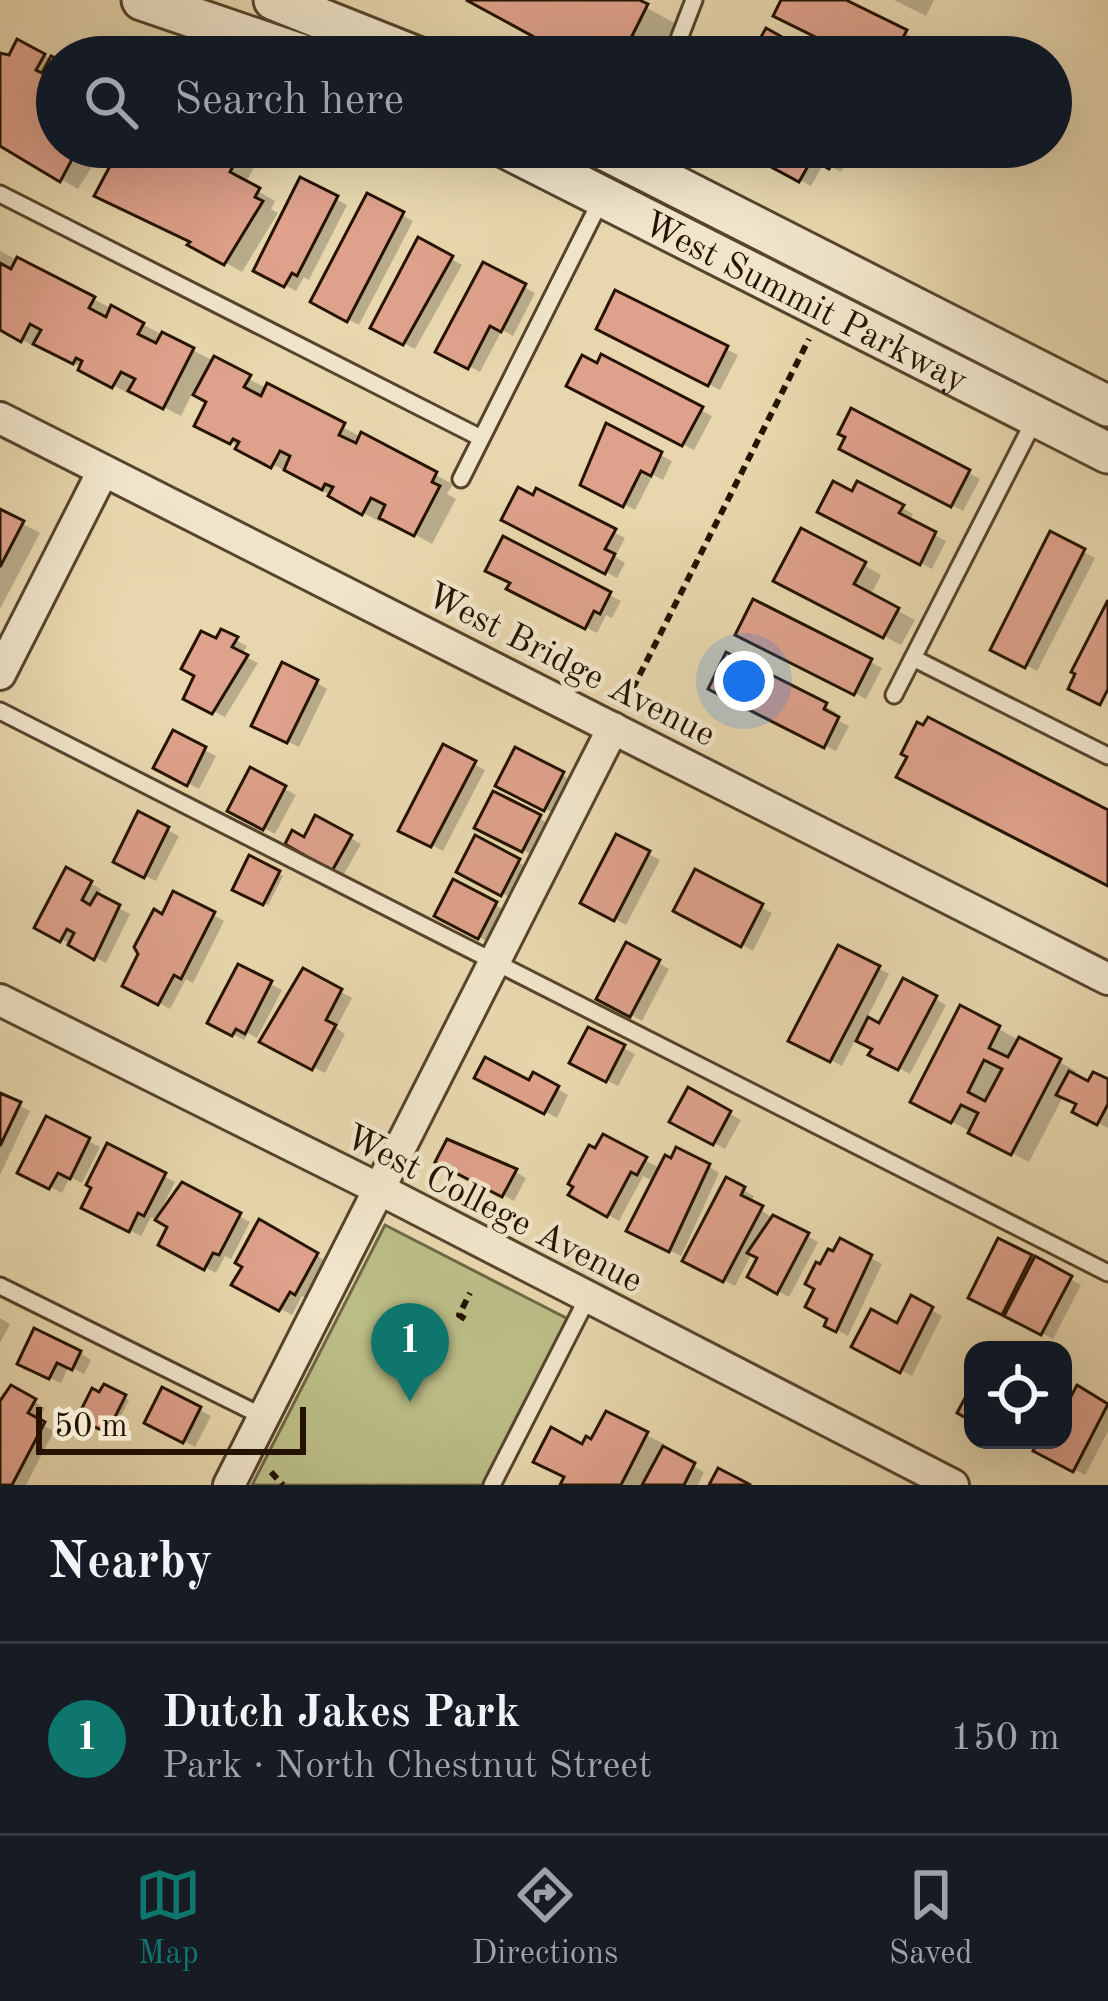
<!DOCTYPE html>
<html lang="en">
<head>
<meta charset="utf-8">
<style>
  body { margin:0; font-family:"Old Standard TT",serif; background:#20242c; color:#f1f3f6 }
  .controls { position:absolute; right:36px; bottom:36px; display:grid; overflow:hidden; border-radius:24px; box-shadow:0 12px 48px #0002 }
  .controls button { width:108px; height:108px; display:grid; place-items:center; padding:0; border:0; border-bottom:3px solid #363941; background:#171b24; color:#f1f3f6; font:60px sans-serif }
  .scale { position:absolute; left:36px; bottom:30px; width:270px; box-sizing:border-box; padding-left:12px; border:6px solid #251300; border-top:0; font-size:33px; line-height:42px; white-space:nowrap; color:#251300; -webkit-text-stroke:9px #f0e5ca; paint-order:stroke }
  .you { position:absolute; left:744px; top:681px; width:42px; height:42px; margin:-30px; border:9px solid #fff; border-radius:50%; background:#1a73e8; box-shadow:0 0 0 18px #1a73e833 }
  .badge { display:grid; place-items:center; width:78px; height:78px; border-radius:50%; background:#0f766e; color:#fff; font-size:39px; font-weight:700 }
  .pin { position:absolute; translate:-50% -99px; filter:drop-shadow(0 3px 6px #0008) }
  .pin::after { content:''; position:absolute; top:63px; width:42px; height:36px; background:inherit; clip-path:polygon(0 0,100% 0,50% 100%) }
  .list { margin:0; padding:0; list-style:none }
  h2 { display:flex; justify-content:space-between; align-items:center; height:156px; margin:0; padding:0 48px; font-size:51px }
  h2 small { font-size:39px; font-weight:400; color:#9ea1a6 }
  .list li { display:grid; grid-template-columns:78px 1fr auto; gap:36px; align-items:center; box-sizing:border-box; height:192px; padding:0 48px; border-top:3px solid #363941 }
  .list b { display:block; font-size:45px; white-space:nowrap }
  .list p { margin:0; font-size:39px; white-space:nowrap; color:#9ea1a6 }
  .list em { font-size:39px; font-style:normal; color:#9ea1a6 }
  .icon { flex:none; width:66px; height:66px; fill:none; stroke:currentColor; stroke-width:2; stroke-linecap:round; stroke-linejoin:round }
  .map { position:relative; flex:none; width:1108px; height:1485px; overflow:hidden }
  .search { position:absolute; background:#171b24; box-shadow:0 12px 48px #0002; left:36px; right:36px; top:36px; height:132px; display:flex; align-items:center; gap:30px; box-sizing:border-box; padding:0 42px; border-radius:66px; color:#9ea1a6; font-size:45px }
  .sheet { height:348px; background:#171b24 }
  nav { display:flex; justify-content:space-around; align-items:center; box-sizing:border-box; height:168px; border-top:3px solid #363941; background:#171b24; font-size:33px; color:#9ea1a6 }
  nav a { display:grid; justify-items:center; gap:6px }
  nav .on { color:#0f766e }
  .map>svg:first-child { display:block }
</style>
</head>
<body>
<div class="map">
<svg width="1108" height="1485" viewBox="0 0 1108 1485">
  <rect width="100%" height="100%" fill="#e8d7ae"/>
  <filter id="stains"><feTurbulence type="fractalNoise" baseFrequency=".00167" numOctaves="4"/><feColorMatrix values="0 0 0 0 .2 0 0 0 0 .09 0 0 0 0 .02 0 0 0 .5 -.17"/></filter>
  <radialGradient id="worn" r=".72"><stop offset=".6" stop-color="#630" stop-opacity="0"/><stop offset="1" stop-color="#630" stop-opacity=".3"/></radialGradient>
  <polygon fill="#bbbd86" stroke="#706843" stroke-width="3" points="385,1225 568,1319 484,1485 252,1485"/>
  <g fill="#0003">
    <polygon points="471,0 633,0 676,24 663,57 574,57"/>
    <polygon points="784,0 839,0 916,39 907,57 860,57"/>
    <polygon points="894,0 934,0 926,16"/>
    <polygon points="19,43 57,62 57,147 104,147 78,189 0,144 0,59 11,59"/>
    <polygon points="119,147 226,147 256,164 245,184 275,201 271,209 278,213 242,272 192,244"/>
    <polygon points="757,147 837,147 850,155 841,172 824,163 811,186 753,154"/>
    <polygon points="302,182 347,205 309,280 304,277 296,291 257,270"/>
    <polygon points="368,197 413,221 359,325 314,301"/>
    <polygon points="419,241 462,265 415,349 374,327"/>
    <polygon points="0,251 453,484 447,494 456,499 432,544 383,517 380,522 198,424 210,402 193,392 181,416 133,391 131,395 41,345 39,349 0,328"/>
    <polygon points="484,266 535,293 513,336 502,330 480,372 439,350"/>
    <polygon points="617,294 738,355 720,390 600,327"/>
    <polygon points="603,358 712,416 694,450 570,385 598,367"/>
    <polygon points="853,412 980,479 963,511 843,448"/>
    <polygon points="607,427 672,461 663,480 653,475 635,510 584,483"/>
    <polygon points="859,485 913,514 909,522 946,541 932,569 821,511 854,495"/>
    <polygon points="537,492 625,538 615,557 625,563 617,578 505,519"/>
    <polygon points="0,512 40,533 0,609"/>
    <polygon points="1051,535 1095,558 1037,671 994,648"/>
    <polygon points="504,541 621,601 612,618 606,615 597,633 510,588 513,582"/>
    <polygon points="864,565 881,575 870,596 915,620 901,645 794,589"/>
    <polygon points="755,603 882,668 866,699 739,633"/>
    <polygon points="222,633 247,646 242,655 258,663 225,717 187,697"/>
    <polygon points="728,656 836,712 833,718 849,726 836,751 712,688"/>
    <polygon points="317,683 327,689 299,747 266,731"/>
    <polygon points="174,734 216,756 199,789 157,767"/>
    <polygon points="445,748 485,770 443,851 402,829"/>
    <polygon points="516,751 574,781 557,815 499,784"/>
    <polygon points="251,771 296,795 275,834 231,810"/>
    <polygon points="494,795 550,824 534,856 478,826"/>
    <polygon points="139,815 179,836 156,881 128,868"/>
    <polygon points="317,819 361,844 344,874 289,843 305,841"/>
    <polygon points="617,838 660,860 626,925 584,902"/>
    <polygon points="476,839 529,868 513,899 460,871"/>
    <polygon points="250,859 283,876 268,905 236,889"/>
    <polygon points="67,871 101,889 97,897 130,914 106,963 38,927"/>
    <polygon points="696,873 772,913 753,951 677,910"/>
    <polygon points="454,883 506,911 490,943 438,915"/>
    <polygon points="175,895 224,921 193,983 186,979 170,1009 126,985"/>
    <polygon points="627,946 669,969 642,1021 600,998"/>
    <polygon points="240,968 282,990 257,1038 248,1033 244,1040 211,1022"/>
    <polygon points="878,968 889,974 866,1020 880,1027 904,982 946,1005 910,1074 872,1054 875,1048 856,1038 842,1066 792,1040"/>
    <polygon points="304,972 352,998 336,1028 345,1034 325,1073 263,1041"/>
    <polygon points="962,1009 1076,1071 1073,1077 1089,1085 1108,1083 1108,1128 1076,1111 1079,1104 1064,1095 1029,1162 931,1111"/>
    <polygon points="590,1031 635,1054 618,1086 573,1062"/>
    <polygon points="478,1076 530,1084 534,1076 568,1095 557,1118"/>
    <polygon points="689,1091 741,1120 725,1149 673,1120"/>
    <polygon points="0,1096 30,1111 0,1175"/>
    <polygon points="47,1120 100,1147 82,1183 70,1177 62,1193 21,1172"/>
    <polygon points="604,1138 661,1169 708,1166 719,1173 681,1256 641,1236 655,1182 643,1176 619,1221 572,1194"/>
    <polygon points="108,1147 175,1182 161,1210 164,1212 182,1186 250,1222 231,1259 225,1256 216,1273 162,1244 171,1226 151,1217 141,1236 96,1213"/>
    <polygon points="439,1161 515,1172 526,1178 514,1201"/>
    <polygon points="727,1181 754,1196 751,1203 771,1217 818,1242 789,1297 751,1276 760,1258 752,1253 735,1286 686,1260"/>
    <polygon points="260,1223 328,1262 308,1299 302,1296 292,1315 235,1284"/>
    <polygon points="841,1242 882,1264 848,1336 828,1325 834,1255"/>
    <polygon points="1000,1242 1081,1285 1053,1339 972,1297"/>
    <polygon points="912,1299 942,1316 912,1376 855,1346 899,1327"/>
    <polygon points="0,1318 10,1324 0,1343"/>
    <polygon points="999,1342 1015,1350 995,1350"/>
    <polygon points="80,1353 91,1360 84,1374 69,1366 61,1383 32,1369"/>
    <polygon points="105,1388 129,1400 112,1433 81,1417"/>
    <polygon points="12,1389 45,1408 37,1422 54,1431 26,1485 0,1485 0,1411"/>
    <polygon points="1078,1389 1108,1405 1108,1431 1085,1475 1037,1450 1042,1440 1063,1440 1063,1408 1067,1410"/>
    <polygon points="164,1391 211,1416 195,1447 148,1422"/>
    <polygon points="607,1415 664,1444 661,1449 704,1472 698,1485 563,1485"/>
  </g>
  <g fill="#dea18b" stroke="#251300" stroke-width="3" fill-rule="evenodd">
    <polygon points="466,0 639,0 648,4 632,36 639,40 630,56 571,57"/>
    <polygon points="781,0 846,0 907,30 893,57 856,57 773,16"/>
    <polygon points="766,28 818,57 750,57"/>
    <polygon points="17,39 45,54 36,70 42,73 51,56 57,59 57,147 83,147 78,148 60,182 0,146 0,53 9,55"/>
    <polygon points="114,147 204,147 201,153 206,156 211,147 232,147 241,152 230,172 260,188 255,197 263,201 224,265 187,245 190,242 94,196 111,164 106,161"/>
    <polygon points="753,147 841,147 829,169 812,159 799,182 749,155"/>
    <polygon points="300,177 338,196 297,276 292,273 284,287 253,271"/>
    <polygon points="367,193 404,212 347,322 310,302"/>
    <polygon points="418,237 453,256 403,345 370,328"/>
    <polygon points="17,257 95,297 89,308 106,317 111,305 144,323 138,334 156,343 162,332 194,348 163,409 128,391 135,379 121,372 112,388 78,370 82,361 76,358 73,364 33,344 41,330 30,324 21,342 0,330 0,263 11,269"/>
    <polygon points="483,262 526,284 501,332 490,326 468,369 435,352"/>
    <polygon points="615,290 728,346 708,386 596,329"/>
    <polygon points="601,354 703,407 682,446 566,386 582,355 597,363"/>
    <polygon points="214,356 251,375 244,387 261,396 267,383 345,423 339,435 356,443 361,432 437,472 432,482 440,486 414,536 379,518 385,505 371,498 362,515 328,496 333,487 325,484 322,490 284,470 290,456 280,451 271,468 235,449 239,442 233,439 230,444 194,426 206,402 193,395"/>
    <polygon points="851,408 970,470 951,507 839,449 845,437 838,434"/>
    <polygon points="606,423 662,452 651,476 641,471 623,507 580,485"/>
    <polygon points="833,481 852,491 857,481 904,505 899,513 936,532 920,565 817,512"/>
    <polygon points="518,487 533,495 536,488 616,529 605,549 615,554 605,574 501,520"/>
    <polygon points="0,509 24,521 0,567"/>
    <polygon points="801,528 866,562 854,584 899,608 883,638 773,581"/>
    <polygon points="1050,531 1085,549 1025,668 990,650"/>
    <polygon points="503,536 611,592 600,614 594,611 585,629 506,589 510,583 485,571"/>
    <polygon points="753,599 872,659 854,695 735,635"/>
    <polygon points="1108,600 1108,689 1100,705 1068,689 1075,674 1071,672"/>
    <polygon points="221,629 238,637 232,647 248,655 212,714 183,699 194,676 181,669 201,631 216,638"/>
    <polygon points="726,652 827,703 824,709 839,717 824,748 708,689"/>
    <polygon points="282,662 318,680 287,743 251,726"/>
    <polygon points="928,717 1108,810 1108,886 896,777 907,757 901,754 917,722 923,725"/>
    <polygon points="173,730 206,747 187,786 153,768"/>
    <polygon points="443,744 476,761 431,847 398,831"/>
    <polygon points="515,747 564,772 544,811 495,786"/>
    <polygon points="250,767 286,786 263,830 227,811"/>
    <polygon points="493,791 541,815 522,852 474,828"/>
    <polygon points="138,811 169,827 144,878 113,862"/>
    <polygon points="315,815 352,835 332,871 285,844 292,830 304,837"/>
    <polygon points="616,834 650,851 614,921 580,903"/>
    <polygon points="475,835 520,859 501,896 456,872"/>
    <polygon points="249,855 280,871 263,905 232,890"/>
    <polygon points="66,867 92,881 82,900 90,905 97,893 120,905 94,960 68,945 74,933 67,929 60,942 34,928"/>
    <polygon points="695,869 763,904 741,947 673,911"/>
    <polygon points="453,879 497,902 478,939 434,916"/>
    <polygon points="173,891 215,912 181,979 174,975 158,1005 122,986 138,954 134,947 154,909 162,914"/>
    <polygon points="626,942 660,960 630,1017 596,999"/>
    <polygon points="838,945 880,966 830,1062 788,1041"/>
    <polygon points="238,964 272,981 245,1034 236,1029 232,1036 207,1023"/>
    <polygon points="303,968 342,989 326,1020 336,1025 312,1070 259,1042"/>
    <polygon points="903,978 937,996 898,1070 868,1055 872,1049 856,1041 868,1017 879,1023"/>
    <path d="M960 1005 1000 1026 989 1048 1008 1057 1019 1037 1061 1059 1011 1155 968 1133 978 1113 961 1105 951 1123 910 1102ZM984 1060 1002 1069 985 1101 968 1092Z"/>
    <polygon points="588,1027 625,1045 606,1082 569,1063"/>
    <polygon points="485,1057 529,1080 533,1072 559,1086 544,1114 474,1078"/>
    <polygon points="1069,1071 1088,1081 1093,1072 1108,1079 1108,1104 1097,1125 1072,1112 1076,1104 1056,1095"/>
    <polygon points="688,1087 731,1111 713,1145 669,1122"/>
    <polygon points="0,1093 21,1102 0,1146"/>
    <polygon points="46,1116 90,1138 70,1179 58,1173 49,1189 17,1173"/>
    <polygon points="603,1134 647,1157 637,1175 631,1172 607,1217 568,1195 573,1187 568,1184 589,1145 595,1148"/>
    <polygon points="447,1139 517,1169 502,1197 435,1162"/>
    <polygon points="107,1143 166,1173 144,1216 138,1213 129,1232 81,1208 91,1188 86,1185"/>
    <polygon points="676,1147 710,1164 669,1252 626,1231 665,1155 671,1158"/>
    <polygon points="726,1177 745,1187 741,1195 763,1206 723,1282 682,1261"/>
    <polygon points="182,1182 241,1213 219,1255 213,1253 204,1270 158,1245 167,1227 155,1220"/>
    <polygon points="773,1215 809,1233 777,1294 747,1277 757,1258 747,1253"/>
    <polygon points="259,1219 318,1253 295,1295 290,1292 279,1311 231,1285 242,1267 235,1263"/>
    <polygon points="840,1238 872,1255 836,1332 824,1326 827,1319 805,1307 814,1289 805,1284 816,1262 820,1264 828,1249 833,1251"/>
    <polygon points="998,1238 1032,1255 1002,1315 968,1298"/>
    <polygon points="1035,1256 1072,1276 1041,1335 1004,1316"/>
    <polygon points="911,1295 933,1307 900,1373 851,1347 871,1309 897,1323"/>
    <polygon points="34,1328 81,1351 72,1370 57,1363 49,1379 17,1364"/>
    <polygon points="973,1371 973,1422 957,1413 972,1385 967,1383"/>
    <polygon points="104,1384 126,1395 107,1433 77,1418 92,1388 99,1392"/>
    <polygon points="11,1385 36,1399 28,1413 45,1422 12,1485 0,1485 0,1401"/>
    <polygon points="1077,1385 1108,1404 1073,1472 1033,1451 1039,1440 1063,1440 1063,1405 1066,1406"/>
    <polygon points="162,1387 201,1407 183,1443 144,1423"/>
    <polygon points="606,1411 648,1432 621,1485 560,1485 564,1477 533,1462 551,1427 582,1444 586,1436 591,1439"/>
    <polygon points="663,1446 695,1463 684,1485 642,1485"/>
    <polygon points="718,1468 751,1485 709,1485"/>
  </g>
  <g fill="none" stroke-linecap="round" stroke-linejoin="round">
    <g stroke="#56442c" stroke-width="21">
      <g id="service">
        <polyline points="672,57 694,0"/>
        <polyline points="0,194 481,438"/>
        <polyline points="461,479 601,200"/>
        <polyline points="913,658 1108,756"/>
        <polyline points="894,695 1035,419"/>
        <polyline points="0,711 1108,1273"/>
        <polyline points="0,1286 264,1417"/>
        <polyline points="492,1485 587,1299"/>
      </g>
    </g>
    <g stroke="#56442c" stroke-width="36">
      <g id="minor">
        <polyline points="0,418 1108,979"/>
        <polyline points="0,674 103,471"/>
        <polyline points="0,1000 377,1188 953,1485"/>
        <polyline points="229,1485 613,728"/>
      </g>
    </g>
    <g stroke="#56442c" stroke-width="45">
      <g id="tertiary">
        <polyline points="142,0 309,57"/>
        <polyline points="274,0 417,57"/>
        <path id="s1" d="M504 147 1108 453"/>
        <polyline points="599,147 1108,406"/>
      </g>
    </g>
    <g stroke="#251300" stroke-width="6" stroke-dasharray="9 6" stroke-linecap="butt">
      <polyline points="626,702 809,339"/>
      <polyline points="465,1319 459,1315 470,1293"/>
      <polyline points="271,1472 283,1485"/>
    </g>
    <use href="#service" stroke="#f0e5ca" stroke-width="15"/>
    <use href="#minor" stroke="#f0e5ca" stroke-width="30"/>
    <use href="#tertiary" stroke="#f0e5ca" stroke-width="39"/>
  </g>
  <g text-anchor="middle" stroke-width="9" stroke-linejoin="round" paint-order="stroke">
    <g font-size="36" fill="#251300" stroke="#f0e5ca">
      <text dy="13" stroke="none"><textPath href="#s1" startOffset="339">West Summit Parkway</textPath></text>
      <text transform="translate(572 663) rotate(27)" y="13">West Bridge Avenue</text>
      <text transform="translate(495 1207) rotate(27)" y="13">West College Avenue</text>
    </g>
  </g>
  <rect width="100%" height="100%" filter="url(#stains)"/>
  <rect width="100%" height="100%" fill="url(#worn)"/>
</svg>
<div class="controls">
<button><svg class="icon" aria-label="locate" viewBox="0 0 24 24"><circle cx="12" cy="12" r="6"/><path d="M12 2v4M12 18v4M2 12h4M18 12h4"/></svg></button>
</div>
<div class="scale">50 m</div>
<div class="you"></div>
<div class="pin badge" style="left:410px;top:1402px">1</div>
<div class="search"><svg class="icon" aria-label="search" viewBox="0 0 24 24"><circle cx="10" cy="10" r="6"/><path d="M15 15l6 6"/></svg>Search here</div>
</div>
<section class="sheet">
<h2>Nearby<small></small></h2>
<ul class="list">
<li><span class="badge">1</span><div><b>Dutch Jakes Park</b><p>Park · North Chestnut Street</p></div><em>150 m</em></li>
</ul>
</section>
<nav>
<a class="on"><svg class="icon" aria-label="map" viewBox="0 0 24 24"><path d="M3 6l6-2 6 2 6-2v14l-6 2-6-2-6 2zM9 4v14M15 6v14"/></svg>Map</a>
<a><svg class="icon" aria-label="directions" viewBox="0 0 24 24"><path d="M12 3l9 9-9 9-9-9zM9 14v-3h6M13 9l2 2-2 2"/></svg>Directions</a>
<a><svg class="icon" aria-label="saved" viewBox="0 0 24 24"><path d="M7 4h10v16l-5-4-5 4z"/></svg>Saved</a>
</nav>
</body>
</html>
